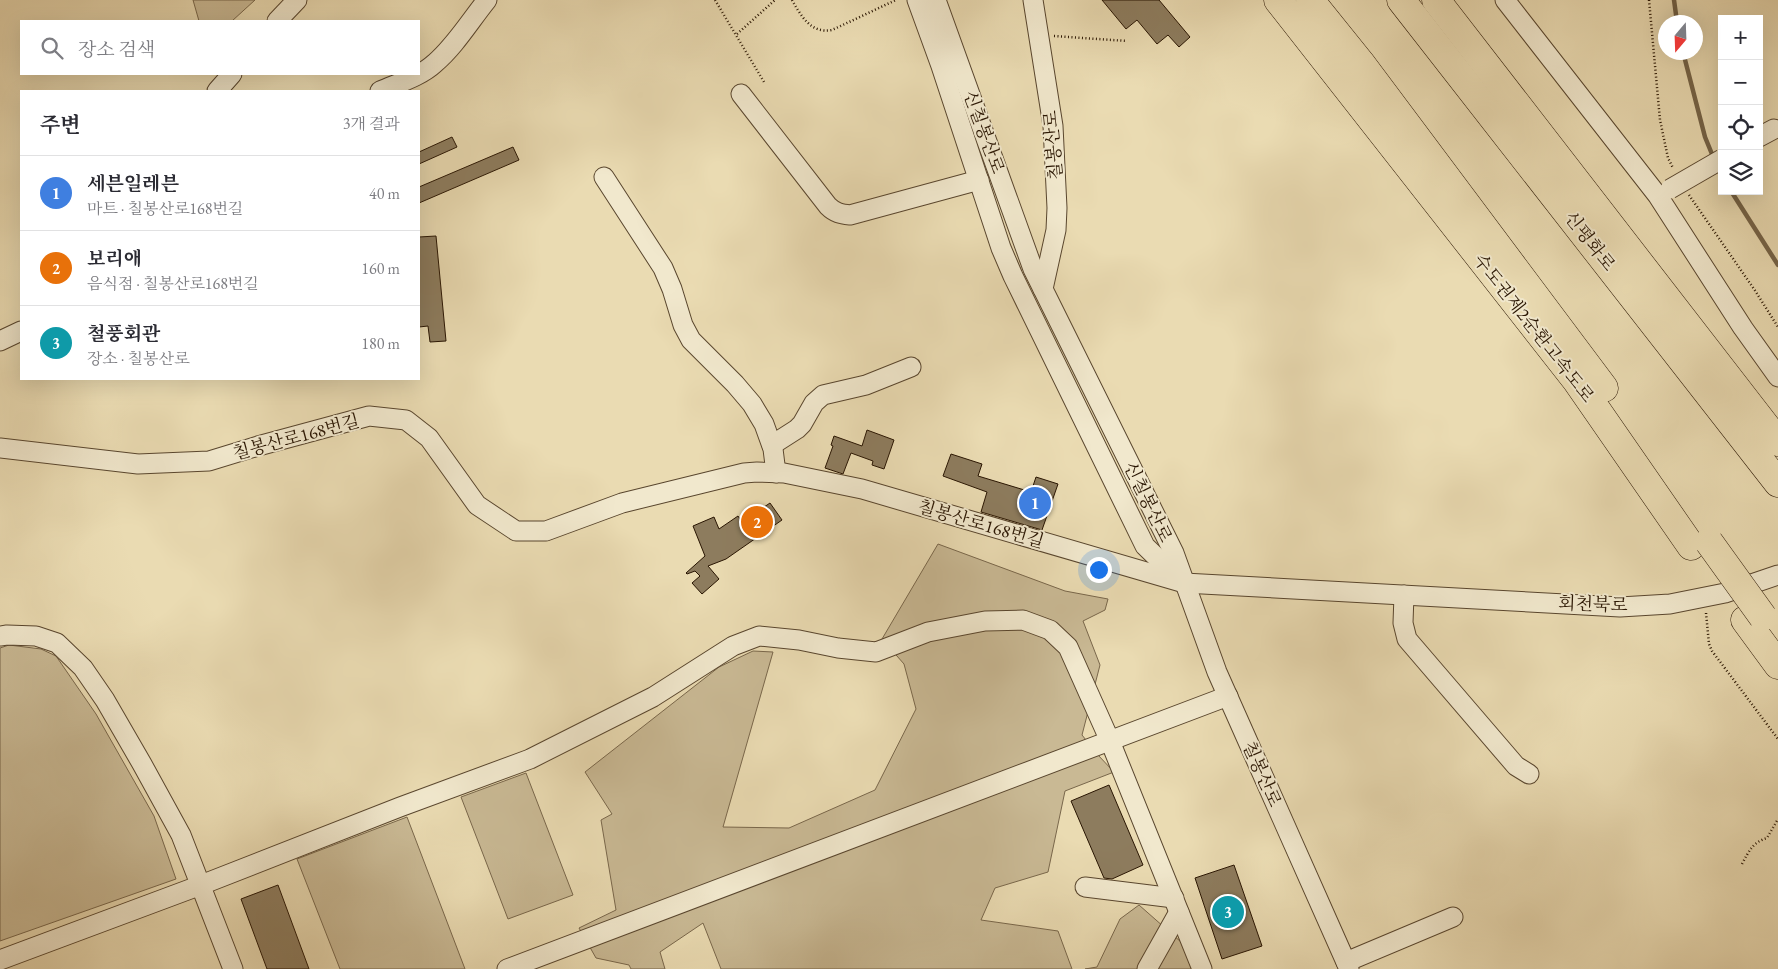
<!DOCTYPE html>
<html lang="ko">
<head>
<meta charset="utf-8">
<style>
  body { margin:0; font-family:"EB Garamond","Noto Serif KR",serif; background:#f2f2f3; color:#2b2b33 }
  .controls { position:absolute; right:15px; top:15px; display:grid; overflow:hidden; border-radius:0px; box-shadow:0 5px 20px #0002 }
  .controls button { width:45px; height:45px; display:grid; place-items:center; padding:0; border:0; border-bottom:1px solid #e1e1e2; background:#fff; color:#2b2b33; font:25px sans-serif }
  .compass { position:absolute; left:1658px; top:15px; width:45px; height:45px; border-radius:50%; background:#fff; box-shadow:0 5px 20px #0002; rotate:199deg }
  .you { position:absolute; left:1098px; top:569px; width:18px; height:18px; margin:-12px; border:4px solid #fff; border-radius:50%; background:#1a73e8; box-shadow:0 0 0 8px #1a73e833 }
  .badge { display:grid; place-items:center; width:32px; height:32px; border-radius:50%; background:#1a73e8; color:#fff; font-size:16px; font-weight:700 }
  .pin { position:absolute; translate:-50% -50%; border:2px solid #fff; box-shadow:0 1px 5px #0006 }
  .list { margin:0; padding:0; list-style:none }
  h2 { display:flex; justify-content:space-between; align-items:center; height:65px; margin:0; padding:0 20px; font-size:21px }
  h2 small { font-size:16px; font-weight:400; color:#7c7c81 }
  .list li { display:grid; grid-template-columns:32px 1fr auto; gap:15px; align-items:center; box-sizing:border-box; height:75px; padding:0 20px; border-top:1px solid #e1e1e2 }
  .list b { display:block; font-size:19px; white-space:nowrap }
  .list p { margin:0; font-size:16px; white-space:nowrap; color:#7c7c81 }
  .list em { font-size:16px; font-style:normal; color:#7c7c81 }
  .icon { flex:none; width:28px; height:28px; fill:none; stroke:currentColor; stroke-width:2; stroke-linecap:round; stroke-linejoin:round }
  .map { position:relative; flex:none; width:1778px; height:969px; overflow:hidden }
  .search { position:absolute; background:#fff; box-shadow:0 5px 20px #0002; left:20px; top:20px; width:400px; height:55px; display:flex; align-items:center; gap:12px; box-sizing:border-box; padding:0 18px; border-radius:0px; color:#7c7c81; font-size:19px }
  .panel { position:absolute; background:#fff; box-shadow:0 5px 20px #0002; left:20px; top:90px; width:400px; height:290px; border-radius:0px }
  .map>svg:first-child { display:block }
</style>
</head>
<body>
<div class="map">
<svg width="1778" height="969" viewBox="0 0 1778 969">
  <rect width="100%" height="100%" fill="#eadbb2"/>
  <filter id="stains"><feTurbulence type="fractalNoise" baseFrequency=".004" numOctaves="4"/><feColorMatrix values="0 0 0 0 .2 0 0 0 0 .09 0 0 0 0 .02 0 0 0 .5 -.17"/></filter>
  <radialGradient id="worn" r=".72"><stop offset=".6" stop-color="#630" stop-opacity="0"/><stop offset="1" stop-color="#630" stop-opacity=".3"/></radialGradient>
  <g fill="#c9b994" stroke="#79674b">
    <polygon points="193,0 255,0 232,21 199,21"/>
    <polygon points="938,544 1065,591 1108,599 1105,610 1083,621 1100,665 1082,735 1098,755 1114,772 1065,791 1048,872 995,888 981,920 1058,931 1072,969 721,969 703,923 660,952 665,969 631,969 629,965 596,958 579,928 616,910 601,820 612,814 585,772 719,667 753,651 773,652 723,827 789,828 875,790 916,709 904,664 882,639"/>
    <polygon points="9,645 41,649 56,656 96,714 154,816 176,879 0,941 0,648"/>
    <polygon points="526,773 573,895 508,919 461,797"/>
    <polygon points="407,817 465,969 340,969 297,859"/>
    <polygon points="1139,905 1181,942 1193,969 1085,969 1097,967 1120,919"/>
  </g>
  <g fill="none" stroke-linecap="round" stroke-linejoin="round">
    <g stroke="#756448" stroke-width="4.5">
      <polyline points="1674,0 1677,22"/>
      <polyline points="1683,52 1705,137 1714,159"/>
      <polyline points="1717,166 1722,176"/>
      <polyline points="1731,191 1778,265"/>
    </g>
  </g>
  <g fill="#8d7c5e" stroke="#291502">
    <polygon points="1102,0 1159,0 1190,37 1179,47 1168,35 1157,44 1137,20 1126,29"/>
    <polygon points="452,137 457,147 419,164 419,152"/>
    <polygon points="513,147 519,160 419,203 419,187"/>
    <polygon points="436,236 446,341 430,342 428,326 419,327 419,237"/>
    <polygon points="867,430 894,440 884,469 872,465 873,461 851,453 843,474 825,468 833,446 831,445 834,436 862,446"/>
    <polygon points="951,454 982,464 978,476 1031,492 1036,477 1058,484 1042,530 981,512 987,492 943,476"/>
    <polygon points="770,503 782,520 726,559 708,566 719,579 702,594 692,583 700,576 695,571 687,574 686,573 705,556 693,526 714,517 719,529 738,516 742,522"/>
    <polygon points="1109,785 1143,865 1112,879 1104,878 1071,801"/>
    <polygon points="1234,865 1262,946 1222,959 1195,878"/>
    <polygon points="278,885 309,969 267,969 241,899"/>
  </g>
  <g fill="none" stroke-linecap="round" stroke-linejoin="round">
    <g stroke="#59462e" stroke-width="21">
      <g id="minor">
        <polyline points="917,0 941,66 1001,248 1013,276 1145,546 1181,581"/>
        <polyline points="936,0 1033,269 1174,553 1217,672 1349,969"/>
        <polyline points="1033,0 1053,126 1057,208 1056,230 1043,289"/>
        <polyline points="1505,0 1658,196 1743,328 1778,377"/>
        <polyline points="277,21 297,0"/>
        <polyline points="217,91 232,74"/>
        <path d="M380 91C398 83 420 77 435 63 455 46 470 21 487 0"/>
        <path d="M741 94 828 206C835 213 841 214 850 215L979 180"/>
        <polyline points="1759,137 1774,129"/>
        <polyline points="604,177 663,268 672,289 683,325 691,340 735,384 752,404 764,424 773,449 776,473"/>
        <polyline points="0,341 21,331"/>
        <polyline points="772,445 797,429 802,424 814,403 823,395 866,385 911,367"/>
        <polyline points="0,448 138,464 209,461 258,446 369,416 406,420 429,438 477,505 516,531 546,531 622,503 744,473 757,472 784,473 862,489 1184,583 1620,607 1670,604 1725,593 1778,575"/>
        <polyline points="1404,595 1403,623 1407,639 1516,766 1529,774"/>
        <polyline points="0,636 7,635 36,636 57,643 83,668 105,700 142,764 181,835 233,969"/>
        <polyline points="1085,887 1174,898"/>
        <polyline points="0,960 201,885 400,807 530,759 653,697 733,646 759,636 799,640 838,648 876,652 928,632 985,621 1023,620 1050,630 1068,647 1110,741 1202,969"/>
        <polyline points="1346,962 1453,917"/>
        <polyline points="507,969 1228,696"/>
        <polyline points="1147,969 1179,912"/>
      </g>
    </g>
    <g stroke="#291502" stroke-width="29">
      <g id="highway">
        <polyline points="1278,0 1576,380 1691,546"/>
        <polyline points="1310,0 1360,62 1604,388"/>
        <polyline points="1401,0 1778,483"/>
        <polyline points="1436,0 1778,442"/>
        <polyline points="1745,620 1778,665"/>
      </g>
    </g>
    <g stroke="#291502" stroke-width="2.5" stroke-dasharray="1 2.5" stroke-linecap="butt">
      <polyline points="715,0 764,82"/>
      <path d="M792 0C801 16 811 34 832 30L896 0"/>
      <polyline points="1649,0 1660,120 1668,158 1673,168"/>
      <polyline points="737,34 775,0"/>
      <polyline points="1054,36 1127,41"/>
      <polyline points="1689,195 1754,289 1778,327"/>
      <polyline points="1706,613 1709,644 1712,651 1778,739"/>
      <path d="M1742 864C1749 851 1753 842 1767 838L1778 819"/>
    </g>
    <use href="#minor" stroke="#f1e8cd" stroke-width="19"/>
    <use href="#highway" stroke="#eadbb2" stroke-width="28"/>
    <g stroke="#59462e" stroke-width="21" stroke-linecap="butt">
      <polyline id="minor-bridge" points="1670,189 1722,159"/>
    </g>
    <g stroke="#291502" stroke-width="29" stroke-linecap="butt">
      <polyline id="highway-bridge" points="1709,542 1763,617"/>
    </g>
    <use href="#minor-bridge" stroke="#f1e8cd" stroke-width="19"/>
    <use href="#highway-bridge" stroke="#eadbb2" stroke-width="28"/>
  </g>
  <g text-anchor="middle" stroke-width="4" stroke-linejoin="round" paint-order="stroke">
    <g font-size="18" fill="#291502" stroke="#f1e8cd">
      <text transform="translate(984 132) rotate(70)" y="6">신칠봉산로</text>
      <text transform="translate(1053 145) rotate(-95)" y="6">칠봉산로</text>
      <text transform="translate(1590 241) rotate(52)" y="6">신평화로</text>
      <text transform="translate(1534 328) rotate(52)" y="6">수도권제2순환고속도로</text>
      <text transform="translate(296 437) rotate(-15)" y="6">칠봉산로168번길</text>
      <text transform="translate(1148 502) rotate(64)" y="6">신칠봉산로</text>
      <text transform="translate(981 524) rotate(16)" y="6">칠봉산로168번길</text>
      <text transform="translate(1593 604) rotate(2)" y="6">회천북로</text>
      <text transform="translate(1262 774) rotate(66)" y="6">칠봉산로</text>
    </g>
  </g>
  <rect width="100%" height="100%" filter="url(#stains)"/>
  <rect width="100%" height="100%" fill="url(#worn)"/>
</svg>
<div class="controls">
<button>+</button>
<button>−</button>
<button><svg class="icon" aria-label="locate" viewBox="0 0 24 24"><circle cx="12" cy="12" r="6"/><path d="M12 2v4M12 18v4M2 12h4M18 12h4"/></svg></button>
<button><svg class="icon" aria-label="layers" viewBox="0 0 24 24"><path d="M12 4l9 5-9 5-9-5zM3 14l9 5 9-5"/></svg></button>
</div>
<svg class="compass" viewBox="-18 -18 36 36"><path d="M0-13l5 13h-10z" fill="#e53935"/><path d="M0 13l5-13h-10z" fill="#7c7c81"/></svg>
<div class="you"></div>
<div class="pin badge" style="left:1035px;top:503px;background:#3f7fe0">1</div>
<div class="pin badge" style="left:757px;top:522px;background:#e8710a">2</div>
<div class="pin badge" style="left:1228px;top:912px;background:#0f9aa8">3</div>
<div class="search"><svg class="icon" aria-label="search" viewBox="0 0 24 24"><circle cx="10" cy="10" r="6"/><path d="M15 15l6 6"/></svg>장소 검색</div>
<section class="panel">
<h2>주변<small>3개 결과</small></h2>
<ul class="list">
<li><span class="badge" style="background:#3f7fe0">1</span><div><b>세븐일레븐</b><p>마트 · 칠봉산로168번길</p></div><em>40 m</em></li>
<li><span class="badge" style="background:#e8710a">2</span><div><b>보리애</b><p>음식점 · 칠봉산로168번길</p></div><em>160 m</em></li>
<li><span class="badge" style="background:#0f9aa8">3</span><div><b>철풍회관</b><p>장소 · 칠봉산로</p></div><em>180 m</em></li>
</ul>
</section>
</div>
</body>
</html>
